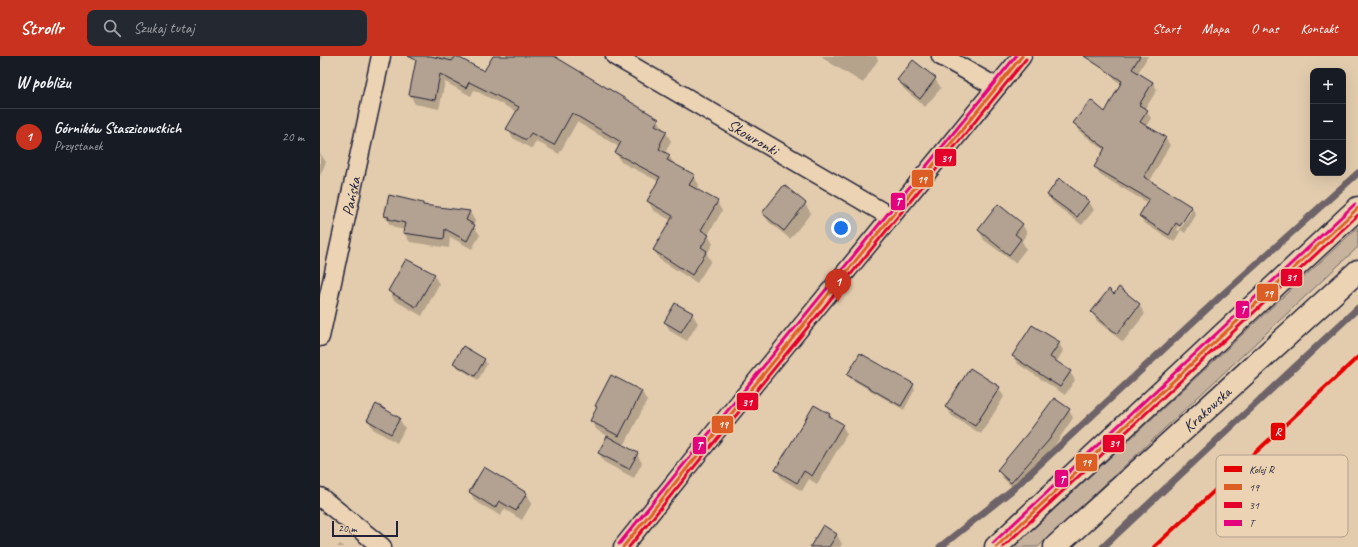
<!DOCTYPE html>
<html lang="pl">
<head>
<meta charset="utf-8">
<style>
  body { margin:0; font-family:Caveat,sans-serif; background:#242831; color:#f1f3f6 }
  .controls { position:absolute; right:12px; top:12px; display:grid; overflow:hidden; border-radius:8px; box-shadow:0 4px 16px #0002 }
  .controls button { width:36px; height:36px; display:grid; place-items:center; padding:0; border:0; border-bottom:1px solid #363941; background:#171b24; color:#f1f3f6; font:20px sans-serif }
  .scale { position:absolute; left:12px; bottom:10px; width:66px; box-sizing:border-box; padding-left:4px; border:2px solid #22223b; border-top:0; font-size:11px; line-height:14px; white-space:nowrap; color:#22223b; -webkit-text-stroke:3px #ebd3b3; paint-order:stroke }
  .you { position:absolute; left:521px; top:172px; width:14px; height:14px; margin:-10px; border:3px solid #fff; border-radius:50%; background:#1a73e8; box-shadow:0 0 0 6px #1a73e833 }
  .badge { display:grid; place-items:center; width:26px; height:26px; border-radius:50%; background:#c8321e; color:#fff; font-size:13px; font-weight:700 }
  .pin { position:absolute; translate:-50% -33px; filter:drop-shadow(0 1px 2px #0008) }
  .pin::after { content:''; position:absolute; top:21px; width:14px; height:12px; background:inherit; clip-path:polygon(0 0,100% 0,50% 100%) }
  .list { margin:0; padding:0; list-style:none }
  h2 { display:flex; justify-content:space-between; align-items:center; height:52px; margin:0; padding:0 16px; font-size:17px }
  h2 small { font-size:13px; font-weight:400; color:#9ea1a6 }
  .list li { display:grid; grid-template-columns:26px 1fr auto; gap:12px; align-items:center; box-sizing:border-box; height:56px; padding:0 16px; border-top:1px solid #363941 }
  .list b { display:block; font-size:15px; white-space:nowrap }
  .list p { margin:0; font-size:13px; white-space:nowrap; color:#9ea1a6 }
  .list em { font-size:13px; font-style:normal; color:#9ea1a6 }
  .icon { flex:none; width:22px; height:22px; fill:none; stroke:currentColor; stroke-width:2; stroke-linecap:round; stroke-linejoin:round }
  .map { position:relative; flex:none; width:1038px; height:491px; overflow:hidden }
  header { display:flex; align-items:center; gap:24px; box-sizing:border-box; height:56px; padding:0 20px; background:#c8321e; color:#fff }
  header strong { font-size:19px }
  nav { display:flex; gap:22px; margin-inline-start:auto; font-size:14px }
  .search { width:280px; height:36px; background:#242831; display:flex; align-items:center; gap:10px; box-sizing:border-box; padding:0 14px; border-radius:8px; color:#9ea1a6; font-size:15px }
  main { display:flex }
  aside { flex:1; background:#171b24 }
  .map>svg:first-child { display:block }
</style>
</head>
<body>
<header>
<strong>Strollr</strong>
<div class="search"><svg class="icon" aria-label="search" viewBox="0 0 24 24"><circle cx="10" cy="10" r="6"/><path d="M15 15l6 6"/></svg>Szukaj tutaj</div>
<nav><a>Start</a><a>Mapa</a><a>O nas</a><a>Kontakt</a></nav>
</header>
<main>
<aside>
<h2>W pobliżu<small></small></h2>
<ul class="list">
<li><span class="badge">1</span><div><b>Górników Staszicowskich</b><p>Przystanek</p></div><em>20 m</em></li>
</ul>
</aside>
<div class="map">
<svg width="1038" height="491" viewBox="0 0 1038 491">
  <rect width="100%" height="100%" fill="#e3ccae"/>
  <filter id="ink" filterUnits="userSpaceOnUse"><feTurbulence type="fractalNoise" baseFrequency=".025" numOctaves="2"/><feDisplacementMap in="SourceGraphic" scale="8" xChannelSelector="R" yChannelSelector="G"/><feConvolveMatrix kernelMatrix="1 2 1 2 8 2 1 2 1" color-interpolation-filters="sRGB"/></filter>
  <g filter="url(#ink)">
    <polygon fill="#c7b39d" stroke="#746a6c" points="1038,171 1038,191 718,491 694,491"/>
    <g fill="#0003" fill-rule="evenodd">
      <polygon points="0,0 2,0 0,10"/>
      <polygon points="98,0 113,1 113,0 134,0 164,17 174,0 232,0 338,63 343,72 342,74 346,76 351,85 345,97 349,100 355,109 374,120 379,129 377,134 397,146 402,155 388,179 393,188 387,198 391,205 377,227 339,203 334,194 352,165 333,154 328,145 338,125 301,106 296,97 299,91 257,66 239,98 216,85 212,93 193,82 188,73 197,56 154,34 151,40 125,26 119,53 95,48 90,39"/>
      <polygon points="502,0 556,0 558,4 543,27 504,3"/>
      <path d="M801 0H828L818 17 833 26 837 34 825 53 831 62 826 71 845 82 850 89 830 125 872 152 876 159 865 177 861 174 854 186 824 167 820 160 828 147 780 119 776 111 785 95 759 75 754 67 786 58 802 28 795 24 790 16ZM869 154H872L859 175 857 174Z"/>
      <polygon points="593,5 615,23 621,32 605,51 584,33 578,24"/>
      <polygon points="0,97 6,106 0,120"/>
      <polygon points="728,139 769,146 774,154 762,169 733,147"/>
      <polygon points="102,148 103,150 150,156 155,165 153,169 160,179 152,193 130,181 129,192 90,186 84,177 85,174 75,172 73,170 70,169 65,160"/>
      <polygon points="485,148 491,157 470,183 449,166 443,157"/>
      <polygon points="702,168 707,177 702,185 706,193 695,207 664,184 659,174"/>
      <polygon points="114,219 119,228 102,260 74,244 69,235"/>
      <polygon points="799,233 819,249 825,258 803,286 777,265 772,256 794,239"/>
      <polygon points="355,248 372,258 378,267 367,285 350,275 345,266"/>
      <polygon points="739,287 743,295 736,307 750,316 755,324 745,339 698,308 693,300"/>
      <polygon points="164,303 167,308 158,324 137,311 134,307"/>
      <polygon points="528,319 593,329 595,333 584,354 531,323"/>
      <polygon points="292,320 322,336 327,345 304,390 317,398 322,407 314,422 284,406 279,397 288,380 277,374 271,365 278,352 276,350"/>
      <polygon points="679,332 684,341 661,378 632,360 626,351"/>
      <polygon points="749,354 753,362 733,392 696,435 683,422 678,414 712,374"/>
      <polygon points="509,359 511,363 522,369 527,378 497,428 489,423 482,435 462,423 456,414"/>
      <polygon points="79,363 85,372 77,387 53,373 48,364"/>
      <polygon points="150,436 207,438 212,447 202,464 184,453 181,460 155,445"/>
      <polygon points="504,471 517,479 522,488 520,491 491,491"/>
      <polygon points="20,488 24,491 17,491"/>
    </g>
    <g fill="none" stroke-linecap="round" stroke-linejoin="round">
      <g stroke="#6d6467" stroke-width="7">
        <polyline points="620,491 692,434 902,239 1038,117"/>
        <polyline points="783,491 1038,252"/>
      </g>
    </g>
    <g fill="#b3a291" stroke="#22223b">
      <polygon points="88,0 111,0 132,5 136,0 164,15 173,0 234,0 339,63 335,69 347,75 340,88 341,89 339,93 350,99 347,104 375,119 369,129 398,145 381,174 389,179 381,191 387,195 372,219 333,194 353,160 327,145 340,121 295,97 301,86 252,57 234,89 211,77 206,84 186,73 199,51 149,26 146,32 120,18 115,44 89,39 96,4"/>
      <polygon points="764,0 820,0 812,13 833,26 819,49 828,54 820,66 846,81 824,121 872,151 860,170 856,167 849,179 819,160 829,143 774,111 785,92 753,67 771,44 785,56 802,25"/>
      <polygon points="593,4 616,22 600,43 577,24"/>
      <polygon points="739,122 769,145 757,161 727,139"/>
      <polygon points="464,129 486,147 464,175 442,157"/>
      <polygon points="69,139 103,147 103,149 150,155 146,164 155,169 147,185 125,173 124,183 83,177 85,167 68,163 69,161 64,160"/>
      <polygon points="678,148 703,168 695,178 701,183 689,199 658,174"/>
      <polygon points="86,203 115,218 96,251 68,235"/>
      <polygon points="799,231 820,248 797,278 771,256 789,233 794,238"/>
      <polygon points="355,247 373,257 361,276 344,266"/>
      <polygon points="712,269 740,286 730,301 751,315 740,331 692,300"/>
      <polygon points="143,290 165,303 155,320 133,307"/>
      <polygon points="540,297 594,328 581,350 527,319"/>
      <polygon points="650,312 680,331 655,370 625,351"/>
      <polygon points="291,319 322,335 299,380 270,365 277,351 275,350"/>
      <polygon points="734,342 750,353 729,384 691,427 677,414 711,373"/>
      <polygon points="56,348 80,362 71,378 47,364"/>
      <polygon points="494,349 510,358 509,360 523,368 492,420 484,415 477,427 455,414"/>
      <polygon points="287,380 318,397 309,413 278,397"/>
      <polygon points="164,411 207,437 196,455 179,445 175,452 149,436"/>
      <polygon points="503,469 517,478 509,491 490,491"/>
    </g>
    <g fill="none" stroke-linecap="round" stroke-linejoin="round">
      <g stroke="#22223b" stroke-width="21">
        <g id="street">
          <path id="s1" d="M295 0 571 161"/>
          <polyline points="621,0 676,31"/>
          <path id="s2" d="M0 281 61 0"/>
          <polyline points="0,441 62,491"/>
          <polyline points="303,491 396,375 702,0"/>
        </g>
      </g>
      <g stroke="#22223b" stroke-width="25">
        <g id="primary">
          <polyline points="676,491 1038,152"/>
          <path id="s3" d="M735 491 1038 215"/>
        </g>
      </g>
      <use href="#street" stroke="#ebd3b3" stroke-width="18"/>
      <use href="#primary" stroke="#ebd3b3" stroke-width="22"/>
      <g stroke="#ebd3b3" stroke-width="6">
        <g id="bus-1">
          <polyline points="303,491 702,0"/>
          <polyline points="676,491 1038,152"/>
        </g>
      </g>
      <g stroke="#ebd3b3" stroke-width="6">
        <g id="bus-2">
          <polyline points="309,491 706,3"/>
          <polyline points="683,491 1038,159"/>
        </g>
      </g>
      <g stroke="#ebd3b3" stroke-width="6">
        <g id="bus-3">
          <polyline points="673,487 1035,148"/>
          <polyline points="299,488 696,0"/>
        </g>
      </g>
      <use href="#bus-1" stroke="#dd5e24" stroke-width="3"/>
      <use href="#bus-2" stroke="#e4002b" stroke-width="3"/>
      <use href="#bus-3" stroke="#e5007d" stroke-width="3"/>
      <g stroke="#ebd3b3" stroke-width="7">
        <polyline id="rail-1" points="834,491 1038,301"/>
      </g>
      <use href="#rail-1" stroke="#e50000" stroke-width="4"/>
    </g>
  </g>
  <g text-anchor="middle" stroke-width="3.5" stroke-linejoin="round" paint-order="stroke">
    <g font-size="16" fill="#22223b" stroke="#ebd3b3">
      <text dy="6" stroke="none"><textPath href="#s1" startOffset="160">Skowronki</textPath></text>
      <text dy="6" stroke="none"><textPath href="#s2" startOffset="144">Pańska</textPath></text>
      <text dy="6" stroke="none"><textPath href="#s3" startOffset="205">Krakowska</textPath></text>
    </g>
  </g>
  <rect x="896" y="399" width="132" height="82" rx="6" fill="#ebd3b3" stroke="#af9e8f" stroke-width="1"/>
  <rect x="904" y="410" width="18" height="6" fill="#e50000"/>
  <rect x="904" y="428" width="18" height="6" fill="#dd5e24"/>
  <rect x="904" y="446" width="18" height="6" fill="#e4002b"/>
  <rect x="904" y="464" width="18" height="6" fill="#e5007d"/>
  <g font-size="11" fill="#22223b">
    <text x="929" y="417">Kolej R</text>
    <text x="929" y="435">19</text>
    <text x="929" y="453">31</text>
    <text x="929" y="471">T</text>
  </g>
  <g stroke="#ebd3b3" stroke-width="1.5">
    <rect x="614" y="92" width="23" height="19" rx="4" fill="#e4002b"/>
    <rect x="591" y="113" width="23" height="19" rx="4" fill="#dd5e24"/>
    <rect x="570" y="136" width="16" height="19" rx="4" fill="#e5007d"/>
    <rect x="960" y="212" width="23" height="19" rx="4" fill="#e4002b"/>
    <rect x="936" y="227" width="23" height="19" rx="4" fill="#dd5e24"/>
    <rect x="915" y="244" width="15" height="19" rx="4" fill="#e5007d"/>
    <rect x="416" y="336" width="23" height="19" rx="4" fill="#e4002b"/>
    <rect x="391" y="359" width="23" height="19" rx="4" fill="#dd5e24"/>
    <rect x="950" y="366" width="16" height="19" rx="4" fill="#e50000"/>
    <rect x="782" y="378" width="23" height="19" rx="4" fill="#e4002b"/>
    <rect x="372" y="380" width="15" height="19" rx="4" fill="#e5007d"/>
    <rect x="755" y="397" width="23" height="19" rx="4" fill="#dd5e24"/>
    <rect x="734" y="413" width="15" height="19" rx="4" fill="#e5007d"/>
  </g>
  <g font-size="11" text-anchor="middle" font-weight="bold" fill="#fff">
    <text x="626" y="106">31</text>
    <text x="602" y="127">19</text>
    <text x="578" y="149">T</text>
    <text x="971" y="225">31</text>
    <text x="948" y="241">19</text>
    <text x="923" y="257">T</text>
    <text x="427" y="350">31</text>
    <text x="403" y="372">19</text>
    <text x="958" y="379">R</text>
    <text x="794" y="391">31</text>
    <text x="379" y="393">T</text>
    <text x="766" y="410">19</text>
    <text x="742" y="427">T</text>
  </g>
</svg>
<div class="controls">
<button>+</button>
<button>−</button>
<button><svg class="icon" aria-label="layers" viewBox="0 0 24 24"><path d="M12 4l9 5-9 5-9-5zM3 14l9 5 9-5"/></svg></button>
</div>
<div class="scale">20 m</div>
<div class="you"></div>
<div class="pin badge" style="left:518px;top:246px">1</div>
</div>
</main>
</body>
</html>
